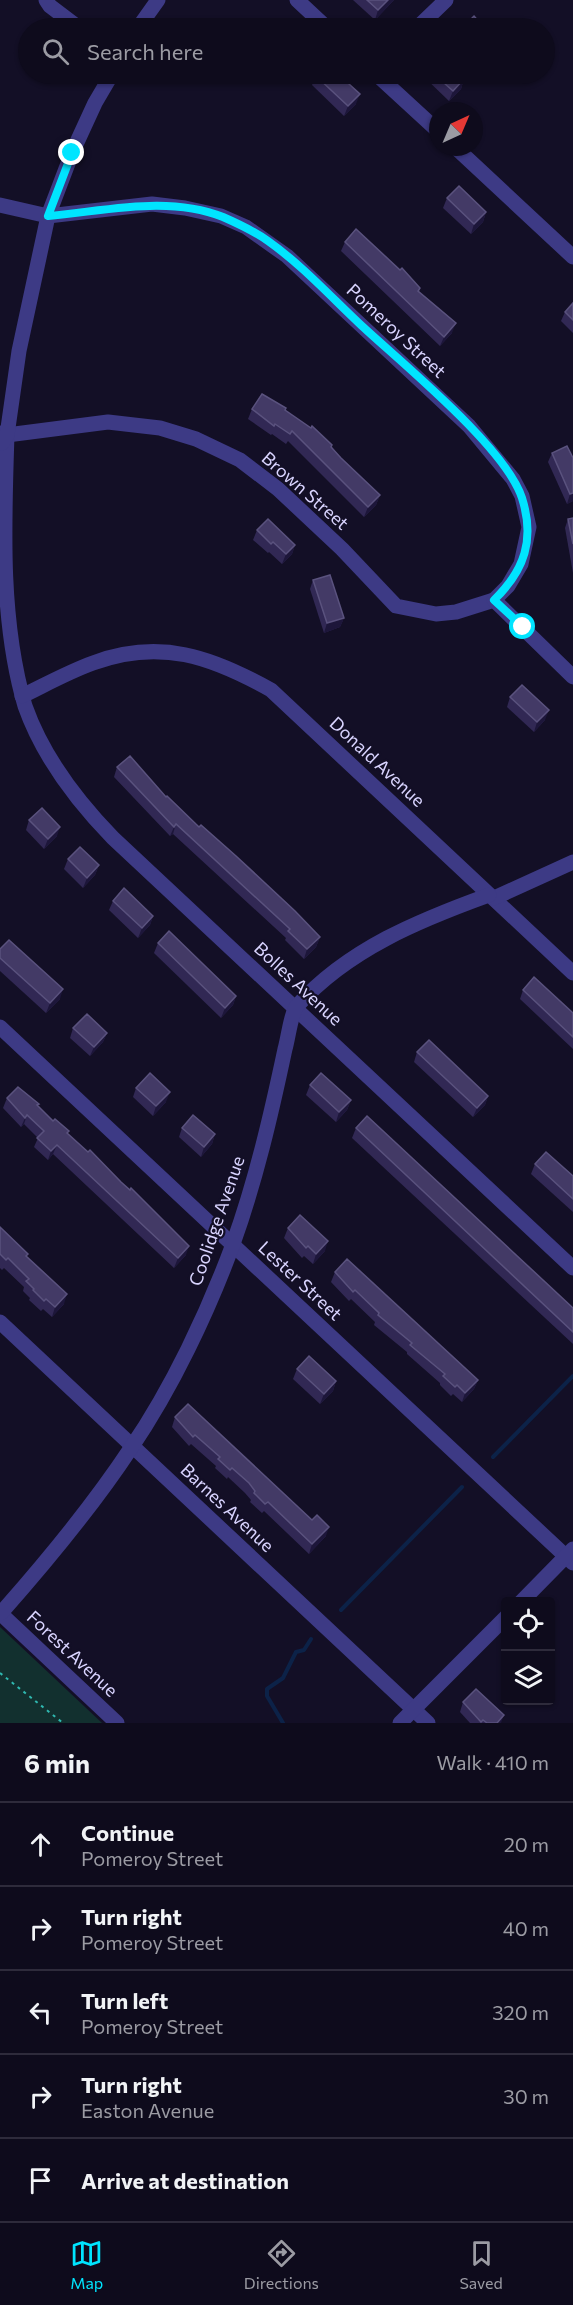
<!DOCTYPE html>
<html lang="en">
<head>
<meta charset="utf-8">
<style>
  body { margin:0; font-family:Commissioner,sans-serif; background:#171425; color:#f1f3f6 }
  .controls { position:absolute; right:18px; bottom:18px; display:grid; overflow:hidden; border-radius:6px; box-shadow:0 2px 4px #0004 }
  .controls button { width:54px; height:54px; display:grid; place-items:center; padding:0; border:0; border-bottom:2px solid #2e2b3b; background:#0e0b1c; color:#f1f3f6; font:30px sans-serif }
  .compass { position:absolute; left:429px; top:102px; width:54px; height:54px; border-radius:50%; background:#0e0b1c; box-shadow:0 2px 4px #0004; rotate:44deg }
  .stop { position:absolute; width:18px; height:18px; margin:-14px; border:4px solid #00e5ff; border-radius:50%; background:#fff }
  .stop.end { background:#00e5ff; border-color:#fff; box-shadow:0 2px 6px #0008 }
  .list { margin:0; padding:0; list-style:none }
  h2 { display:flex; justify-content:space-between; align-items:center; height:78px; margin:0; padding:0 24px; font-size:26px }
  h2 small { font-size:20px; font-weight:400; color:#9b9ba3 }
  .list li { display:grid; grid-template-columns:39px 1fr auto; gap:18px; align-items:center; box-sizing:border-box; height:84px; padding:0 24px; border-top:2px solid #2e2b3b }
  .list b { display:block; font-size:22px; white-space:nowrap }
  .list p { margin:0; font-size:20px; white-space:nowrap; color:#9b9ba3 }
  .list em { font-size:20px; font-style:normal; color:#9b9ba3 }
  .icon { flex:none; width:33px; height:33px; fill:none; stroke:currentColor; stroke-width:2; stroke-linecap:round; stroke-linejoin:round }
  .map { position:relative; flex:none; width:573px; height:1723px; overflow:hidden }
  .search { position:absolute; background:#0e0b1c; box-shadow:0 2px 4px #0004; left:18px; right:18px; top:18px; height:66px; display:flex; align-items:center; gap:15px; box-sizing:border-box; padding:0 21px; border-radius:33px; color:#9b9ba3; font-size:22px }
  .sheet { height:498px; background:#0e0b1c }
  nav { display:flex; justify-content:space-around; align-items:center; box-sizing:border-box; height:84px; border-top:2px solid #2e2b3b; background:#0e0b1c; font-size:16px; color:#9b9ba3 }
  nav a { display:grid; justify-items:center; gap:3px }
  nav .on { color:#00e5ff }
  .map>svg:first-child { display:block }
</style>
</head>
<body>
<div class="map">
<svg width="573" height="1723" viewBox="0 0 573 1723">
  <rect width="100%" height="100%" fill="#130f26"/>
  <polygon fill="#12302f" points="0,1627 102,1723 0,1723"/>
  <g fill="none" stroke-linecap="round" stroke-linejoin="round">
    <g stroke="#0c2248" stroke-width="4">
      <polyline points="493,1457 573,1376"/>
      <polyline points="341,1610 462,1487"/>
      <polyline points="283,1723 267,1696 267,1689 283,1678 296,1652 304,1650 311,1639"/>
    </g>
    <polyline stroke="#2fb8b0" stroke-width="2" stroke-dasharray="3 4.5" stroke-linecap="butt" points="0,1673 63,1723"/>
    <g stroke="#3d3a85" stroke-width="15">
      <polyline points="46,0 50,6 79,28"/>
      <polyline points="297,0 327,28"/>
      <polyline points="138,28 158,0"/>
      <polyline points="417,28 446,0"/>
      <polyline points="376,74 438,131"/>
      <polyline points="455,147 573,257"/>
      <polyline points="0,205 48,216 152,204 185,208 221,216 246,227 287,256 469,426 513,479 522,496 529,527 521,564 508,586 494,600"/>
      <polyline points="0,433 7,435 108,422 160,428 196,439 240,460 278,489 342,549 396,606 436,614 456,612 494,600"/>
      <path d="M7 435C4 525 0 621 25 706 43 757 76 800 113 838L573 1268"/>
      <polyline points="2,443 7,435 19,351 48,216 72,153 95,103 112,74"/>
      <polyline points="494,600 573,677"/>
      <path d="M22 696C45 685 68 672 93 663 160 638 212 657 271 690L573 973"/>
      <polyline points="494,898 573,862"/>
      <polyline points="0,1027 573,1563"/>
      <polyline points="0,1322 428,1723"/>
      <polyline points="521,1602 573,1549"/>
      <polyline points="0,1613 117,1723"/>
      <path d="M1 1613C47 1561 92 1507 131 1448 172 1388 208 1312 233 1244 256 1180 271 1115 285 1049 288 1039 291 1013 297 1006 348 949 420 920 489 895"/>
      <polyline points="400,1723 506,1617"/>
    </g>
  </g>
  <g fill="#312854">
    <polygon points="353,0 394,0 375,20"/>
    <polygon points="422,74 458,74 464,79 461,89 449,101 422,75"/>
    <polygon points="316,76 356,104 344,116 312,85"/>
    <polygon points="447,198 486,212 483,222 471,234 443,208"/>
    <polygon points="345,242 420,288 419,292 452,333 440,346 341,251"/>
    <polygon points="573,303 573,333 561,321 565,312"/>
    <polygon points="286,408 285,411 332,445 332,447 341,458 380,495 376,505 364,517 288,441 286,444 272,434 271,435 248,419 252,409"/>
    <polygon points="552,453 573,501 567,504 548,462"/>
    <polygon points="573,518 573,573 565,528 568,519"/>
    <polygon points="257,530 295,545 292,554 282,564 269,552 268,553 253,540"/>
    <polygon points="313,580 344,618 340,627 324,633 310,589"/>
    <polygon points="510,697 545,720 534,732 507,707"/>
    <polygon points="117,767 166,797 320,937 316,947 304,959 285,940 286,938 173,834 170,836 114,777"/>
    <polygon points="29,820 57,836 44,849 26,830"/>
    <polygon points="68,859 99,865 95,875 83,888 64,869"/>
    <polygon points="113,901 153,916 150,925 138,938 109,910"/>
    <polygon points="158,943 236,996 233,1005 221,1018 154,953"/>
    <polygon points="0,949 60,999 46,1013 0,971"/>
    <polygon points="523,990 573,1013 573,1049 520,999"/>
    <polygon points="73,1028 107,1033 103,1042 90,1056 70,1038"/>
    <polygon points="417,1052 488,1096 485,1105 473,1117 414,1062"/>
    <polygon points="310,1085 351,1100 347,1110 336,1122 306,1095"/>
    <polygon points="136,1088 166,1102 153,1116 133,1097"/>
    <polygon points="7,1098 38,1106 68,1134 186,1255 174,1268 53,1154 48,1160 34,1147 38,1138 24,1124 21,1127 3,1108"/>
    <polygon points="182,1128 215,1134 212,1144 201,1157 179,1137"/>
    <polygon points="356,1128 573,1308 573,1344 352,1138"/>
    <polygon points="535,1164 573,1176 573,1212 531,1174"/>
    <polygon points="0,1227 27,1257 64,1304 52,1317 43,1309 41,1311 29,1300 30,1298 23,1291 24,1287 4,1268 2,1270 0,1268"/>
    <polygon points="288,1228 325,1251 313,1264 304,1256 302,1258 284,1238"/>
    <polygon points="335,1272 478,1380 474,1389 462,1402 453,1394 451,1396 440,1385 440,1383 407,1354 407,1352 374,1325 375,1322 351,1299 349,1301 331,1282"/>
    <polygon points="297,1369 336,1381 333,1391 320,1404 293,1379"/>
    <polygon points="175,1417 326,1536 309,1554 264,1511 262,1513 250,1502 251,1500 245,1493 228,1477 227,1479 215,1468 216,1466 191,1444 189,1446 172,1427"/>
    <polygon points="463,1702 501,1723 470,1723 460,1712"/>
  </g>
  <g fill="#1d163a">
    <polygon points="388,0 394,0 375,20 378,10"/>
    <polygon points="464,79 461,89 449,101 453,91"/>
    <polygon points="360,94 356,104 344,116 348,106"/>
    <polygon points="486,212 483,222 471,234 474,224"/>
    <polygon points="456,323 452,333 440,346 444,337"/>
    <polygon points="573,493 573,501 567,504 570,494"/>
    <polygon points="380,495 376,505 364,517 368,507"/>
    <polygon points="295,545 292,554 282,564 286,554"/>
    <polygon points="344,618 340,627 324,633 327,623"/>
    <polygon points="549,710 545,720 534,732 537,722"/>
    <polygon points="176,824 173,834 170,836 174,827"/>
    <polygon points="60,827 57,836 44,849 48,839"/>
    <polygon points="99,865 95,875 83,888 87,878"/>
    <polygon points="153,916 150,925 138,938 142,928"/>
    <polygon points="320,937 316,947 304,959 307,949"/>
    <polygon points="63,989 60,999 46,1013 50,1003"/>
    <polygon points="236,996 233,1005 221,1018 225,1008"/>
    <polygon points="107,1033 103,1042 90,1056 94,1047"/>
    <polygon points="170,1092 166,1102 153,1116 156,1106"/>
    <polygon points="488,1096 485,1105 473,1117 477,1108"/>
    <polygon points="351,1100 347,1110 336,1122 339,1112"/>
    <polygon points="27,1115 24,1124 21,1127 25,1118"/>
    <polygon points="215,1134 212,1144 201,1157 204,1147"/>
    <polygon points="57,1145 53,1154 48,1160 51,1151"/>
    <polygon points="328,1241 325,1251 313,1264 316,1254"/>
    <polygon points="189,1246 186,1255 174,1268 178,1258"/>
    <polygon points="67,1294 64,1304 52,1317 55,1307"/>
    <polygon points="478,1380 474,1389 462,1402 465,1393"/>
    <polygon points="336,1381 333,1391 320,1404 324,1394"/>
    <polygon points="329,1527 326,1536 309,1554 312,1544"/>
    <polygon points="504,1715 501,1723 497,1723"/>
  </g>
  <g fill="#433a66" stroke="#5a527e" stroke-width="1.5">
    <polygon points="367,0 388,0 378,10"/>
    <polygon points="474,16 480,23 484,20 493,28 462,28"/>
    <polygon points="318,74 338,74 360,94 348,106 316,76"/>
    <polygon points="434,74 458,74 464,79 453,91"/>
    <polygon points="459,186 486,212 474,224 447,198"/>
    <polygon points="356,229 400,270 402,268 420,288 418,291 456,323 444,337 345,242"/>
    <polygon points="573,303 573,320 565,312"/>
    <polygon points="262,394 286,408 285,410 311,428 312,426 332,445 331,447 341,458 380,495 368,507 292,431 290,434 275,424 274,426 252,409"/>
    <polygon points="567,446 573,458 573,493 570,494 552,453"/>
    <polygon points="573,518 573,544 568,519"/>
    <polygon points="268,519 295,545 286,554 273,542 271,544 257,530"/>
    <polygon points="330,575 344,618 327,623 313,580"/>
    <polygon points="522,685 549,710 537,722 510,697"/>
    <polygon points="130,756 166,797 167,796 199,827 201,825 236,856 295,911 320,937 307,949 288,931 290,929 176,824 174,827 117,767"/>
    <polygon points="42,808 60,827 48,839 29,820"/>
    <polygon points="80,847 99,865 87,878 68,859"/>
    <polygon points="124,888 153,916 142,928 113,901"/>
    <polygon points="169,931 236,996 225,1008 158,943"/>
    <polygon points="9,940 63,989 50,1003 0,958 0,949"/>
    <polygon points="534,977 573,1013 573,1037 523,990"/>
    <polygon points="87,1014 107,1033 94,1047 73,1028"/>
    <polygon points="429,1040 488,1096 477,1108 417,1052"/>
    <polygon points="150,1073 170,1092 156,1106 136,1088"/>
    <polygon points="321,1073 351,1100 339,1112 310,1085"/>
    <polygon points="18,1087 39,1104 37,1105 53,1121 55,1119 69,1131 67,1133 88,1152 90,1150 121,1182 130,1190 131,1188 189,1246 178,1258 57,1145 51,1151 37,1138 44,1131 27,1115 25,1118 7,1098"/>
    <polygon points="193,1115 215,1134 204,1147 182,1128"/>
    <polygon points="367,1116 573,1308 573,1332 356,1128"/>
    <polygon points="546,1152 573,1176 573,1199 535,1164"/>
    <polygon points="300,1215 328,1241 316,1254 308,1246 306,1248 288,1228"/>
    <polygon points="0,1227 28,1254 26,1256 67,1294 55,1307 46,1299 44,1301 33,1290 34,1289 26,1281 29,1279 8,1258 6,1260 0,1254"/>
    <polygon points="347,1259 478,1380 465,1393 457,1385 455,1387 443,1376 445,1374 410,1345 412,1343 378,1315 379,1313 355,1290 353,1292 335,1272"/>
    <polygon points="309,1356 336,1381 324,1394 297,1369"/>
    <polygon points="188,1404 312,1520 317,1515 329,1527 312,1544 268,1502 265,1504 254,1493 255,1491 249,1483 232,1468 230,1470 218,1459 220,1457 195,1435 193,1437 175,1417"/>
    <polygon points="476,1689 504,1715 497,1723 487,1723 483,1720 481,1722 463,1702"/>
  </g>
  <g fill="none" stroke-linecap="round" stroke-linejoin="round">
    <path stroke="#00e5ff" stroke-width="8" d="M72 153 48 216C106 211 168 195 223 217 239 224 254 231 268 241 302 265 331 297 362 326 403 364 506 448 522 498 535 539 525 570 494 600L523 627"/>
  </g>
  <g text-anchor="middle" stroke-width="4.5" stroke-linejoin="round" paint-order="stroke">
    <g font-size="18" fill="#d9d4ff" stroke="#130f26">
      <text transform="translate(396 331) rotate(43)" y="6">Pomeroy Street</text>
      <text transform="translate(305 491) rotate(41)" y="6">Brown Street</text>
      <text transform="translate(377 762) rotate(43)" y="6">Donald Avenue</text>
      <text transform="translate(298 984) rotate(43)" y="6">Bolles Avenue</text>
      <text transform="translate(217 1221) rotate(-71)" y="6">Coolidge Avenue</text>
      <text transform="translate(300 1281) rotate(43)" y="6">Lester Street</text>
      <text transform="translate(227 1508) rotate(43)" y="6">Barnes Avenue</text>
      <text transform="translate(72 1654) rotate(43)" y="6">Forest Avenue</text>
    </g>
  </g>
</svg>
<div class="controls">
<button><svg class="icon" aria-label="locate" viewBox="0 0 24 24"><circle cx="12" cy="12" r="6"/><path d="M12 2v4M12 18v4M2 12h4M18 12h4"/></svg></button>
<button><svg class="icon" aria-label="layers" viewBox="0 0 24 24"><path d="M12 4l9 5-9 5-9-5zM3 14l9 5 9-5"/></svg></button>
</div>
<svg class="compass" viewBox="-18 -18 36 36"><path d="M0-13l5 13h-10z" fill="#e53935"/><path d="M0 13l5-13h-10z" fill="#9b9ba3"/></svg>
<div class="stop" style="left:523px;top:627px"></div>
<div class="stop end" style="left:72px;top:153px"></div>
<div class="search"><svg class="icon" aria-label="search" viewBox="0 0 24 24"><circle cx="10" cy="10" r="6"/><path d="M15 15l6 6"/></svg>Search here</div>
</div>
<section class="sheet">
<h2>6 min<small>Walk · 410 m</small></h2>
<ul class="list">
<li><svg class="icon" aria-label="ahead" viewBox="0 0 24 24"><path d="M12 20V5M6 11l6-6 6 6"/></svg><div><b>Continue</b><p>Pomeroy Street</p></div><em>20 m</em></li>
<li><svg class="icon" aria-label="right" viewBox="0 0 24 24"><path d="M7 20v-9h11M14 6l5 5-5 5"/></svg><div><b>Turn right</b><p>Pomeroy Street</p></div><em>40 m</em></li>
<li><svg class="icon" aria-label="left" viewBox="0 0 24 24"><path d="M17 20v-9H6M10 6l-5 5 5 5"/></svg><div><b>Turn left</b><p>Pomeroy Street</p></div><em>320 m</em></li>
<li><svg class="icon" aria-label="right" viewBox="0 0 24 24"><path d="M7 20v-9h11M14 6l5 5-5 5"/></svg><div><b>Turn right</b><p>Easton Avenue</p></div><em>30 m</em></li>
<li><svg class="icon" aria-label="arrive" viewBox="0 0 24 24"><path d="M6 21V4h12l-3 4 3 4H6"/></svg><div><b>Arrive at destination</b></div></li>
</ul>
</section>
<nav>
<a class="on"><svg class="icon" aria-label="map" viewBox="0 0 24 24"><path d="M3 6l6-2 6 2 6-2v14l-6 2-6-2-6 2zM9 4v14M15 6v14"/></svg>Map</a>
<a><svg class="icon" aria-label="directions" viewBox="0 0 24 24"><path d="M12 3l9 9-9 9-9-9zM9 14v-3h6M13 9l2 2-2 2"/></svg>Directions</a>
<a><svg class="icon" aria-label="saved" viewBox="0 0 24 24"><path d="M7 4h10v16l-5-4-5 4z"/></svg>Saved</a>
</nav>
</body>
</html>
